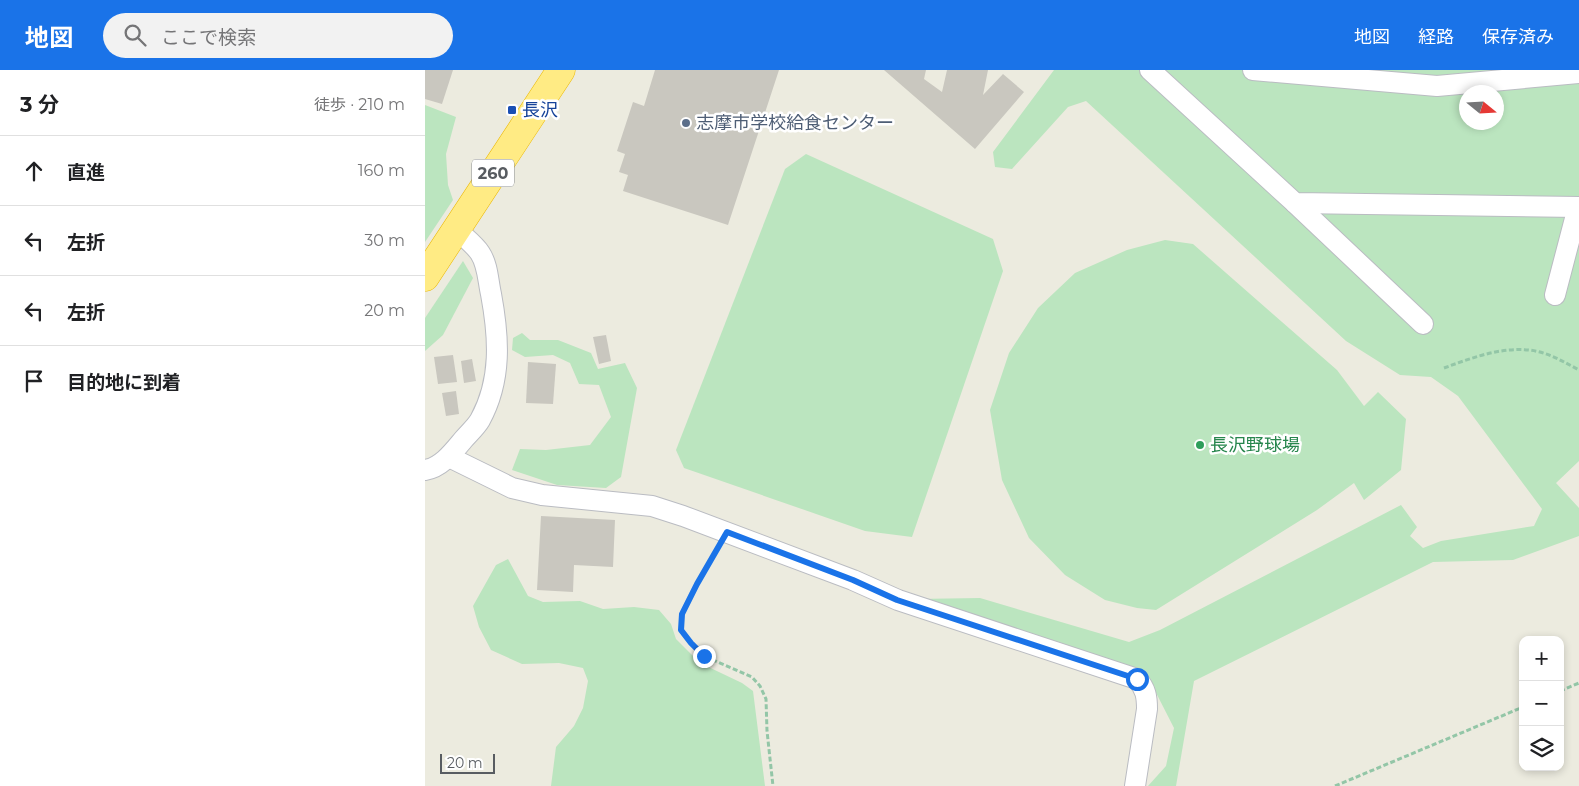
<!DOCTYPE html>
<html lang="ja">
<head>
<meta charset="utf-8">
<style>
  body { margin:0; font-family:Montserrat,"Noto Sans JP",sans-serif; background:#f2f2f2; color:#202124 }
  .controls { position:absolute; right:15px; bottom:15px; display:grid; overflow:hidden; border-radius:10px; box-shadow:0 2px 8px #0003 }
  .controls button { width:45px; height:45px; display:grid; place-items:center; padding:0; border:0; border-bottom:1px solid #e0e0e0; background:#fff; color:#202124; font:25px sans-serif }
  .compass { position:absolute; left:1034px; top:15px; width:45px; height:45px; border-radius:50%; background:#fff; box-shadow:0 2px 8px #0003; rotate:108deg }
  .scale { position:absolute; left:15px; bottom:12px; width:55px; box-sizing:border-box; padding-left:5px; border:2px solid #585c61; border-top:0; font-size:14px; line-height:18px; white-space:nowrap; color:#585c61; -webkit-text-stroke:4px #fff; paint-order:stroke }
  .stop { position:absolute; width:15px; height:15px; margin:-11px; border:4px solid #1a73e8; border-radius:50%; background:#fff }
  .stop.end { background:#1a73e8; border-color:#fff; box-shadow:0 1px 5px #0008 }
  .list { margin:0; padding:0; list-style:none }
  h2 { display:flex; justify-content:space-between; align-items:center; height:65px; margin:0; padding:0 20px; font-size:21px }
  h2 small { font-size:16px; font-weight:400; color:#757577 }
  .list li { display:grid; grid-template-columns:32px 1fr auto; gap:15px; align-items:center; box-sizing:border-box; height:70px; padding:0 20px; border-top:1px solid #e0e0e0 }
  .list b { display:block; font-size:19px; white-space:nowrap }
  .list em { font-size:16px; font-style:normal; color:#757577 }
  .icon { flex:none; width:28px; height:28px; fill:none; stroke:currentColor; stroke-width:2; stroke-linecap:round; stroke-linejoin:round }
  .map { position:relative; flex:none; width:1154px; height:716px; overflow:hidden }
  header { display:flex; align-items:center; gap:30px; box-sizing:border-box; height:70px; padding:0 25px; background:#1a73e8; color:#fff }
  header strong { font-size:24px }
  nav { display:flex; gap:28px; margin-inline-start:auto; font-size:18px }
  .search { width:350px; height:45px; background:#f2f2f2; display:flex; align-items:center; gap:12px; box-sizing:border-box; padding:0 18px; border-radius:28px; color:#757577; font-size:19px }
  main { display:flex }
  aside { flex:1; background:#fff }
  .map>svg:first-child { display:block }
</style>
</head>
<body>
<header>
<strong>地図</strong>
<div class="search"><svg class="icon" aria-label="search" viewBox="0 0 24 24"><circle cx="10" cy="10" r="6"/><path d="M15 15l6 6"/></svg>ここで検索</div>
<nav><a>地図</a><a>経路</a><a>保存済み</a></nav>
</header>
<main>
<aside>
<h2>3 分<small>徒歩 · 210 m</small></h2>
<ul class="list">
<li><svg class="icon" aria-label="ahead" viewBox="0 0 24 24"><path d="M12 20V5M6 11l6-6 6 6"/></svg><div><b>直進</b></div><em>160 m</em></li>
<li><svg class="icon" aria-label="left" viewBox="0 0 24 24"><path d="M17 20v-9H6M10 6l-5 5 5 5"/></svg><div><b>左折</b></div><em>30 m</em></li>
<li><svg class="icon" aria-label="left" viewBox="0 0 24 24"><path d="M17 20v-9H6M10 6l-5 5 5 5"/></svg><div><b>左折</b></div><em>20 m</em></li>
<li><svg class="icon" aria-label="arrive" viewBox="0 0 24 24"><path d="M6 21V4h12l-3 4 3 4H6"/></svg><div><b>目的地に到着</b></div></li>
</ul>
</aside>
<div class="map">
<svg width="1154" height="716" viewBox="0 0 1154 716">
  <rect width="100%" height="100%" fill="#ecebdf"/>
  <g fill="#bbe5bf" fill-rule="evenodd">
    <path d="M629 0H1154V391L1131 413 1154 438V466L1088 490 1008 492 769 611 751 716H723L741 696 749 658 724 609 490 529 555 528 704 572 735 560 976 435 992 457 985 466 998 478 1016 471 1109 456 1117 439 1033 326 1006 307 975 305 921 271 661 31 643 37 587 99 570 97 568 82ZM1042 22H1072V52H1042Z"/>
    <polygon points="0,35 31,47 21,84 23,115 28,130 0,172"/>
    <polygon points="381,84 568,169 578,201 487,467 440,461 259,398 251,380 360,99"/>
    <polygon points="740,170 768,174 912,300 939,336 953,322 981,349 976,400 939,430 929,413 892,440 731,540 712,538 680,530 640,505 604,468 577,410 565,340 584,283 613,238 650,203 702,180"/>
    <polygon points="38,191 48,208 18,265 0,281 0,248"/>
    <polygon points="97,263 105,270 133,270 166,283 173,299 200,293 212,318 196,407 181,418 132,415 87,400 95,379 121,380 165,375 186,347 174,315 154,314 145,293 128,285 100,287 87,280 88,268"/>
    <polygon points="83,489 103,526 118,532 155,531 178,539 209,537 234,540 246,554 251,569 275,593 317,613 328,621 340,716 126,716 131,677 149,656 158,638 163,611 158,598 134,593 97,594 66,580 54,557 48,536 71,495"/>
  </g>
  <g fill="#c9c7bf">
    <polygon points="0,0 28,0 17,34 0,29"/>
    <polygon points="230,0 354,0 303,155 198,121 203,105 194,102 200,84 192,81 208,32 219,36"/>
    <polygon points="459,0 501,0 499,9 517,22 522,0 563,0 558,25 578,4 599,22 550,79"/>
    <polygon points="181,265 186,291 174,294 168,267"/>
    <polygon points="28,285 32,312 13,314 9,287"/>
    <polygon points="47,289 51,311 39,313 36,291"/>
    <polygon points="103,292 131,294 128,334 101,333"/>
    <polygon points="31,321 34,344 21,346 17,323"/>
    <polygon points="116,446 190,450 188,497 149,495 148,522 112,520"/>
  </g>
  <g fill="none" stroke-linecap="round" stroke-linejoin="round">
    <g stroke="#babcc2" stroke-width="22">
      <g id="minor">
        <polyline points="725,0 870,133 1154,137"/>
        <polyline points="828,0 1012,16 1154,3"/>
        <polyline points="870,133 998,254"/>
        <polyline points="1130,225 1153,137"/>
        <path d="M24 387 87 418 117 425 227 436 258 446 428 510 473 530 712 609C721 619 722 627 722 639L710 716"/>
        <path d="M0 400C16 398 28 382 38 370 43 364 51 357 55 350 77 310 74 267 66 224 63 211 63 195 55 183 49 174 39 167 31 159"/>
      </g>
    </g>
    <g stroke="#ecb800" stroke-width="29">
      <polyline id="highway" points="0,207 136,0"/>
    </g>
    <g stroke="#93c6a7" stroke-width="3" stroke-dasharray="5 2.5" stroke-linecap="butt">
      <path d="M1019 298C1049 287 1083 274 1115 282 1129 286 1141 293 1154 300"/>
      <polyline points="293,478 272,514 257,544 256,560 266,573 279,586 327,607 335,616 341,629 342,661 348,716"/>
      <polyline points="1135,621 1154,613"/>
      <polyline points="910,716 1098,637"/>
    </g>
    <use href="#minor" stroke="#fff" stroke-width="20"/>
    <use href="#highway" stroke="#ffeb84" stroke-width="28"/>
  </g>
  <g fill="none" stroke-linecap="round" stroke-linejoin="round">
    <polyline stroke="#1a73e8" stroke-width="6" points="279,586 266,573 256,560 257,544 272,514 302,462 428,510 472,530 712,609"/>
  </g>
  <rect fill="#1a4fb4" stroke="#fff" stroke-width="2" x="82" y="35" width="10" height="10" rx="2.5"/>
  <circle fill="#5c6f8a" stroke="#fff" stroke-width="2" cx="261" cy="53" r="5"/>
  <circle fill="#2e9e5b" stroke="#fff" stroke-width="2" cx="775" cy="375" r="5"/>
  <g text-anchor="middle" stroke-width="5" stroke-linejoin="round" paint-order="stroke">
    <rect fill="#fff" stroke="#8a8d90" stroke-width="1" x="47" y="89.5" width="42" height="27" rx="4"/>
    <g font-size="16" font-weight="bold" fill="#585c61">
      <text x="68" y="109">260</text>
    </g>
    <g font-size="18" fill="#164399" stroke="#fff" text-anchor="start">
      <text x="97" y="46">長沢</text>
    </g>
    <g font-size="18" fill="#4e5e75" stroke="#fff" text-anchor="start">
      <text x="271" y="59">志摩市学校給食センター</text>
    </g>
    <g font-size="18" fill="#27864d" stroke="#fff" text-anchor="start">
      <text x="785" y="381">長沢野球場</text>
    </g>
  </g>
</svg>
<div class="controls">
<button>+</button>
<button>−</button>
<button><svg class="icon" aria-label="layers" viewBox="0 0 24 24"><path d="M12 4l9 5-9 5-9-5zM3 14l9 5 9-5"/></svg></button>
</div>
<svg class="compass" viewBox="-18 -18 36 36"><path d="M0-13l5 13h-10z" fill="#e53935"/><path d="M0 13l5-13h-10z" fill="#757577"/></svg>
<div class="scale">20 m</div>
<div class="stop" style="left:712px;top:609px"></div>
<div class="stop end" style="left:279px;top:586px"></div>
</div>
</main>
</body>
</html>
